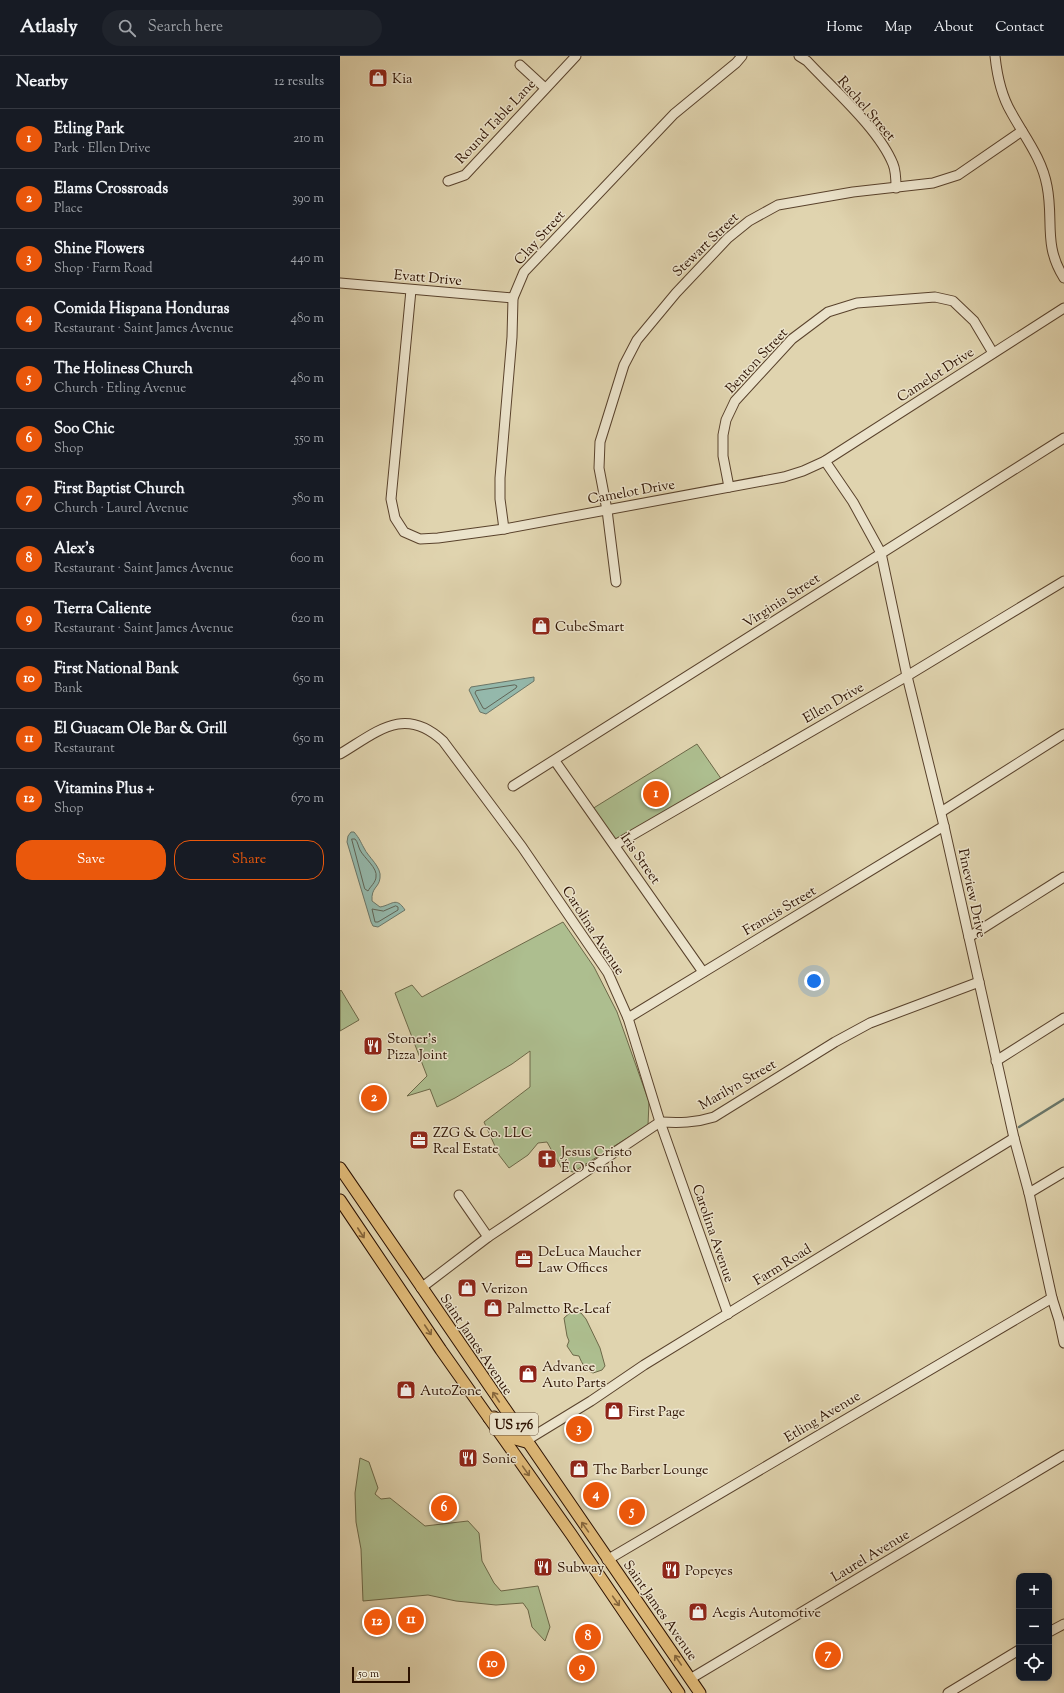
<!DOCTYPE html>
<html lang="en">
<head>
<meta charset="utf-8">
<style>
  body { margin:0; font-family:"Sorts Mill Goudy",serif; background:#20242c; color:#f1f3f6 }
  .controls { position:absolute; right:12px; bottom:12px; display:grid; overflow:hidden; border-radius:8px; box-shadow:0 2px 6px #0003 }
  .controls button { width:36px; height:36px; display:grid; place-items:center; padding:0; border:0; border-bottom:1px solid #363941; background:#171b24; color:#f1f3f6; font:20px sans-serif }
  .scale { position:absolute; left:12px; bottom:10px; width:58px; box-sizing:border-box; padding-left:4px; border:2px solid #2c1100; border-top:0; font-size:11px; line-height:14px; white-space:nowrap; color:#2c1100; -webkit-text-stroke:3px #ebe3cb; paint-order:stroke }
  .you { position:absolute; left:474px; top:925px; width:14px; height:14px; margin:-10px; border:3px solid #fff; border-radius:50%; background:#1a73e8; box-shadow:0 0 0 6px #1a73e833 }
  .badge { display:grid; place-items:center; width:26px; height:26px; border-radius:50%; background:#ea580c; color:#fff; font-size:13px; font-weight:700 }
  .pin { position:absolute; translate:-50% -50%; border:2px solid #fff; box-shadow:0 1px 4px #0006 }
  .list { margin:0; padding:0; list-style:none }
  h2 { display:flex; justify-content:space-between; align-items:center; height:52px; margin:0; padding:0 16px; font-size:17px }
  h2 small { font-size:13px; font-weight:400; color:#9ea1a6 }
  .list li { display:grid; grid-template-columns:26px 1fr auto; gap:12px; align-items:center; box-sizing:border-box; height:60px; padding:0 16px; border-top:1px solid #363941 }
  .list b { display:block; font-size:15px; white-space:nowrap }
  .list p { margin:0; font-size:13px; white-space:nowrap; color:#9ea1a6 }
  .list em { font-size:13px; font-style:normal; color:#9ea1a6 }
  .actions { display:flex; gap:8px; padding:12px 16px }
  .actions a { flex:1; padding:9px 0; border:1px solid #ea580c; border-radius:16px; text-align:center; font-size:14px; color:#ea580c }
  .actions .main { background:#ea580c; color:#fff }
  .icon { flex:none; width:22px; height:22px; fill:none; stroke:currentColor; stroke-width:2; stroke-linecap:round; stroke-linejoin:round }
  .map { position:relative; flex:none; width:724px; height:1637px; overflow:hidden }
  header { display:flex; align-items:center; gap:24px; box-sizing:border-box; height:56px; padding:0 20px; background:#171b24; border-bottom:1px solid #363941 }
  header strong { font-size:19px }
  nav { display:flex; gap:22px; margin-inline-start:auto; font-size:14px }
  .search { width:280px; height:36px; background:#20242c; display:flex; align-items:center; gap:10px; box-sizing:border-box; padding:0 14px; border-radius:22px; color:#9ea1a6; font-size:15px }
  main { display:flex }
  aside { flex:1; background:#171b24 }
  .map>svg:first-child { display:block }
</style>
</head>
<body>
<header>
<strong>Atlasly</strong>
<div class="search"><svg class="icon" aria-label="search" viewBox="0 0 24 24"><circle cx="10" cy="10" r="6"/><path d="M15 15l6 6"/></svg>Search here</div>
<nav><a>Home</a><a>Map</a><a>About</a><a>Contact</a></nav>
</header>
<main>
<aside>
<h2>Nearby<small>12 results</small></h2>
<ul class="list">
<li><span class="badge">1</span><div><b>Etling Park</b><p>Park · Ellen Drive</p></div><em>210 m</em></li>
<li><span class="badge">2</span><div><b>Elams Crossroads</b><p>Place</p></div><em>390 m</em></li>
<li><span class="badge">3</span><div><b>Shine Flowers</b><p>Shop · Farm Road</p></div><em>440 m</em></li>
<li><span class="badge">4</span><div><b>Comida Hispana Honduras</b><p>Restaurant · Saint James Avenue</p></div><em>480 m</em></li>
<li><span class="badge">5</span><div><b>The Holiness Church</b><p>Church · Etling Avenue</p></div><em>480 m</em></li>
<li><span class="badge">6</span><div><b>Soo Chic</b><p>Shop</p></div><em>550 m</em></li>
<li><span class="badge">7</span><div><b>First Baptist Church</b><p>Church · Laurel Avenue</p></div><em>580 m</em></li>
<li><span class="badge">8</span><div><b>Alex's</b><p>Restaurant · Saint James Avenue</p></div><em>600 m</em></li>
<li><span class="badge">9</span><div><b>Tierra Caliente</b><p>Restaurant · Saint James Avenue</p></div><em>620 m</em></li>
<li><span class="badge">10</span><div><b>First National Bank</b><p>Bank</p></div><em>650 m</em></li>
<li><span class="badge">11</span><div><b>El Guacam Ole Bar &amp; Grill</b><p>Restaurant</p></div><em>650 m</em></li>
<li><span class="badge">12</span><div><b>Vitamins Plus +</b><p>Shop</p></div><em>670 m</em></li>
</ul>
<div class="actions"><a class="main">Save</a><a>Share</a></div>
</aside>
<div class="map">
<svg width="724" height="1637" viewBox="0 0 724 1637">
  <rect width="100%" height="100%" fill="#e0d4af"/>
  <filter id="stains"><feTurbulence type="fractalNoise" baseFrequency=".005" numOctaves="4"/><feColorMatrix values="0 0 0 0 .2 0 0 0 0 .09 0 0 0 0 .02 0 0 0 .5 -.17"/></filter>
  <radialGradient id="worn" r=".72"><stop offset=".6" stop-color="#630" stop-opacity="0"/><stop offset="1" stop-color="#630" stop-opacity=".3"/></radialGradient>
  <g fill="#adbe8f" stroke="#6c6848">
    <polygon points="357,688 382,724 275,784 252,753"/>
    <polygon points="223,866 254,911 277,956 309,1046 308,1069 233,1116 222,1113 207,1086 198,1087 188,1099 169,1112 159,1099 144,1066 190,1031 190,995 172,1008 115,1042 97,1051 90,1033 67,1040 87,1020 55,937 72,929 82,941"/>
    <polygon points="1,934 19,964 0,975 0,935"/>
    <path d="M232 1255 241 1257 246 1263 260 1292 265 1310 262 1314 253 1317C246 1314 242 1308 239 1300L233 1299 227 1290 229 1285 227 1280 224 1262Z"/>
    <polygon points="20,1402 29,1406 38,1432 35,1438 41,1443 50,1442 85,1470 128,1465 139,1477 142,1505 154,1527 161,1535 198,1530 210,1571 205,1585 192,1571 188,1554 183,1547 156,1549 116,1545 88,1539 23,1545 21,1493 16,1466 15,1437"/>
  </g>
  <g fill="#94b8ab" stroke="#6a7567">
    <polygon points="194,621 194,625 146,658 140,656 129,634 131,631"/>
    <path d="M11 776H14C20 783 20 785 24 792 28 801 42 811 40 822 39 832 31 831 32 845L40 851C52 849 56 840 65 854L38 871 33 870 31 866 7 786 8 780Z"/>
  </g>
  <g fill="none" stroke-linecap="round" stroke-linejoin="round">
    <g stroke="#606456" stroke-width="1">
      <polygon points="175,629 177,630 176,632 145,653 143,652 135,637 136,635"/>
      <path d="M12 783H15C18 786 18 790 20 794 24 802 38 812 36 821 36 826 30 831 28 835L25 833Z"/>
      <polygon points="56,850 58,851 58,854 38,866 35,866 32,853 43,855"/>
    </g>
    <polyline stroke="#6a7567" stroke-width="2.5" points="679,1071 724,1043"/>
    <g stroke="#59422c" stroke-width="11">
      <g id="minor">
        <path d="M459 0 467 5C493 33 539 73 553 108 556 115 556 125 556 132"/>
        <path d="M655 0C657 19 661 39 671 56 684 80 702 102 707 130 714 165 703 189 724 222"/>
        <polyline points="180,9 205,32"/>
        <polyline points="108,125 125,119 236,0"/>
        <polyline points="0,227 173,242"/>
        <polyline points="71,234 51,443 55,462 64,476 80,483 98,482 164,473 444,421 463,415 485,405 724,252"/>
        <polyline points="485,405 513,446 541,497 567,620 604,770 674,1082 689,1137 712,1242 719,1264 724,1287"/>
        <polyline points="389,431 383,400 383,379 386,364 395,345 452,283 488,256 517,247 595,241 613,245 634,265 653,297"/>
        <polyline points="164,473 160,443 160,422 172,281 173,242 184,216 334,58 396,7 402,0"/>
        <polyline points="276,526 267,454 259,412 260,386 284,309 297,284 336,237 388,182 409,165 438,149 513,136 593,127 618,119 682,75"/>
        <path d="M0 698C37 676 64 649 103 685L182 791 268 917 288 962 320 1066 388 1258"/>
        <polyline points="215,705 363,916"/>
        <polyline points="173,730 724,382"/>
        <polyline points="601,756 724,678"/>
        <polyline points="275,789 567,620 724,525"/>
        <polyline points="629,881 724,821"/>
        <polyline points="288,962 604,770"/>
        <polyline points="656,1005 724,962"/>
        <polyline points="689,1137 724,1116"/>
        <polyline points="119,1139 148,1181"/>
        <path d="M81 1232 148 1181 320 1066C339 1067 355 1067 374 1061L495 986 530 967 639 926"/>
        <polyline points="186,1386 192,1381 251,1345 304,1309 674,1082"/>
        <polyline points="267,1504 712,1242"/>
        <polyline points="709,1576 724,1568"/>
        <polyline points="350,1623 724,1399"/>
        <polyline points="608,1637 679,1594"/>
      </g>
    </g>
    <g stroke="#2c1100" stroke-width="13">
      <g id="major">
        <polyline points="0,1112 360,1637"/>
        <polyline points="0,1144 101,1294 231,1478 339,1637"/>
        <polyline points="149,1362 154,1361 161,1366 175,1383 186,1386"/>
      </g>
    </g>
    <use href="#minor" stroke="#ebe3cb" stroke-width="9"/>
    <use href="#major" stroke="#e0ba78" stroke-width="11"/>
  </g>
  <defs><path id="oneway-shaft" d="M-6 0H5M1.5-3L5.5 0L1.5 3" fill="none" stroke-width="1.6" stroke-linecap="round" stroke-linejoin="round"/></defs>
  <g stroke="#86663c">
    <use href="#oneway-shaft" transform="translate(21 1177) rotate(57)"/>
    <use href="#oneway-shaft" transform="translate(88 1274) rotate(56)"/>
    <use href="#oneway-shaft" transform="translate(156 1341) rotate(-124)"/>
    <use href="#oneway-shaft" transform="translate(186 1415) rotate(55)"/>
    <use href="#oneway-shaft" transform="translate(245 1471) rotate(-125)"/>
    <use href="#oneway-shaft" transform="translate(276 1545) rotate(55)"/>
    <use href="#oneway-shaft" transform="translate(338 1604) rotate(-124)"/>
  </g>
  <defs>
    <g id="shop-square" transform="scale(1)"><rect x="-9" y="-9" width="18" height="18" rx="4" fill="#8f2418" stroke="#ebe3cb"/><path d="M-5-2.5h2.3a2.7 3.5 0 0 1 5.4 0H5L5.5 6h-11ZM-1.5-2.5h3a1.5 2.3 0 0 0-3 0Z" fill="#fff"/></g>
    <g id="restaurant-square" transform="scale(1)"><rect x="-9" y="-9" width="18" height="18" rx="4" fill="#8f2418" stroke="#ebe3cb"/><path d="M-5-6h1v4h1v-4h1v4h1v-4h1v5L-1.5 .5V6h-2V.5L-5-1ZM5-6V6H3V1.5H1.5Q1.5-4 5-6Z" fill="#fff"/></g>
    <g id="office-square" transform="scale(1)"><rect x="-9" y="-9" width="18" height="18" rx="4" fill="#8f2418" stroke="#ebe3cb"/><path d="M-6-3h4V-5.5h4V-3h4V5H-6ZM-1-4.5V-3h2v-1.5ZM-6 0V1H6V0Z" fill="#fff"/></g>
    <g id="church-square" transform="scale(1)"><rect x="-9" y="-9" width="18" height="18" rx="4" fill="#8f2418" stroke="#ebe3cb"/><path d="M-1.2-6h2.4v3.5h3.3v2.4h-3.3V6h-2.4V-.1h-3.3v-2.4h3.3Z" fill="#fff"/></g>
  </defs>
  <g fill-rule="evenodd">
    <use href="#shop-square" x="38" y="22"/>
    <use href="#shop-square" x="201" y="570"/>
    <use href="#restaurant-square" x="33" y="990"/>
    <use href="#office-square" x="79" y="1084"/>
    <use href="#church-square" x="207" y="1103"/>
    <use href="#office-square" x="184" y="1203"/>
    <use href="#shop-square" x="127" y="1232"/>
    <use href="#shop-square" x="153" y="1252"/>
    <use href="#shop-square" x="188" y="1318"/>
    <use href="#shop-square" x="66" y="1334"/>
    <use href="#shop-square" x="274" y="1355"/>
    <use href="#restaurant-square" x="128" y="1402"/>
    <use href="#shop-square" x="239" y="1413"/>
    <use href="#restaurant-square" x="203" y="1511"/>
    <use href="#restaurant-square" x="331" y="1514"/>
    <use href="#shop-square" x="358" y="1556"/>
  </g>
  <g text-anchor="middle" stroke-width="3" stroke-linejoin="round" paint-order="stroke">
    <rect fill="#ebe3cb" stroke="#65503d" stroke-width="1" x="150" y="1357" width="48" height="22" rx="3"/>
    <g font-size="13" font-weight="bold" fill="#2c1100">
      <text x="174" y="1373">US 176</text>
    </g>
    <g font-size="14" fill="#2c1100" stroke="#ebe3cb" text-anchor="start">
      <text x="52" y="27">Kia</text>
      <text x="215" y="575">CubeSmart</text>
      <text x="47" y="987">Stoner's<tspan x="47" dy="16">Pizza Joint</tspan></text>
      <text x="93" y="1081">ZZG &amp; Co. LLC<tspan x="93" dy="16">Real Estate</tspan></text>
      <text x="221" y="1100">Jesus Cristo<tspan x="221" dy="16">É O Senhor</tspan></text>
      <text x="198" y="1200">DeLuca Maucher<tspan x="198" dy="16">Law Offices</tspan></text>
      <text x="141" y="1237">Verizon</text>
      <text x="167" y="1257">Palmetto Re-Leaf</text>
      <text x="202" y="1315">Advance<tspan x="202" dy="16">Auto Parts</tspan></text>
      <text x="80" y="1339">AutoZone</text>
      <text x="288" y="1360">First Page</text>
      <text x="142" y="1407">Sonic</text>
      <text x="253" y="1418">The Barber Lounge</text>
      <text x="217" y="1516">Subway</text>
      <text x="345" y="1519">Popeyes</text>
      <text x="372" y="1561">Aegis Automotive</text>
    </g>
    <g font-size="14" fill="#2c1100" stroke="#ebe3cb">
      <text transform="translate(527 52) rotate(49)" y="5">Rachel Street</text>
      <text transform="translate(155 65) rotate(-47)" y="5">Round Table Lane</text>
      <text transform="translate(199 181) rotate(-48)" y="5">Clay Street</text>
      <text transform="translate(365 188) rotate(-44)" y="5">Stewart Street</text>
      <text transform="translate(88 221) rotate(5)" y="5">Evatt Drive</text>
      <text transform="translate(416 304) rotate(-47)" y="5">Benton Street</text>
      <text transform="translate(595 318) rotate(-33)" y="5">Camelot Drive</text>
      <text transform="translate(291 435) rotate(-10)" y="5">Camelot Drive</text>
      <text transform="translate(441 544) rotate(-33)" y="5">Virginia Street</text>
      <text transform="translate(493 646) rotate(-30)" y="5">Ellen Drive</text>
      <text transform="translate(301 802) rotate(55)" y="5">Iris Street</text>
      <text transform="translate(633 837) rotate(78)" y="5">Pineview Drive</text>
      <text transform="translate(439 854) rotate(-31)" y="5">Francis Street</text>
      <text transform="translate(254 874) rotate(57)" y="5">Carolina Avenue</text>
      <text transform="translate(397 1028) rotate(-30)" y="5">Marilyn Street</text>
      <text transform="translate(374 1177) rotate(71)" y="5">Carolina Avenue</text>
      <text transform="translate(442 1208) rotate(-32)" y="5">Farm Road</text>
      <text transform="translate(137 1288) rotate(56)" y="5">Saint James Avenue</text>
      <text transform="translate(482 1360) rotate(-31)" y="5">Etling Avenue</text>
      <text transform="translate(530 1499) rotate(-31)" y="5">Laurel Avenue</text>
      <text transform="translate(321 1554) rotate(55)" y="5">Saint James Avenue</text>
    </g>
  </g>
  <rect width="100%" height="100%" filter="url(#stains)"/>
  <rect width="100%" height="100%" fill="url(#worn)"/>
</svg>
<div class="controls">
<button>+</button>
<button>−</button>
<button><svg class="icon" aria-label="locate" viewBox="0 0 24 24"><circle cx="12" cy="12" r="6"/><path d="M12 2v4M12 18v4M2 12h4M18 12h4"/></svg></button>
</div>
<div class="scale">50 m</div>
<div class="you"></div>
<div class="pin badge" style="left:316px;top:738px">1</div>
<div class="pin badge" style="left:34px;top:1042px">2</div>
<div class="pin badge" style="left:239px;top:1373px">3</div>
<div class="pin badge" style="left:256px;top:1439px">4</div>
<div class="pin badge" style="left:292px;top:1456px">5</div>
<div class="pin badge" style="left:104px;top:1452px">6</div>
<div class="pin badge" style="left:488px;top:1599px">7</div>
<div class="pin badge" style="left:248px;top:1581px">8</div>
<div class="pin badge" style="left:242px;top:1612px">9</div>
<div class="pin badge" style="left:152px;top:1608px">10</div>
<div class="pin badge" style="left:71px;top:1564px">11</div>
<div class="pin badge" style="left:37px;top:1566px">12</div>
</div>
</main>
</body>
</html>
